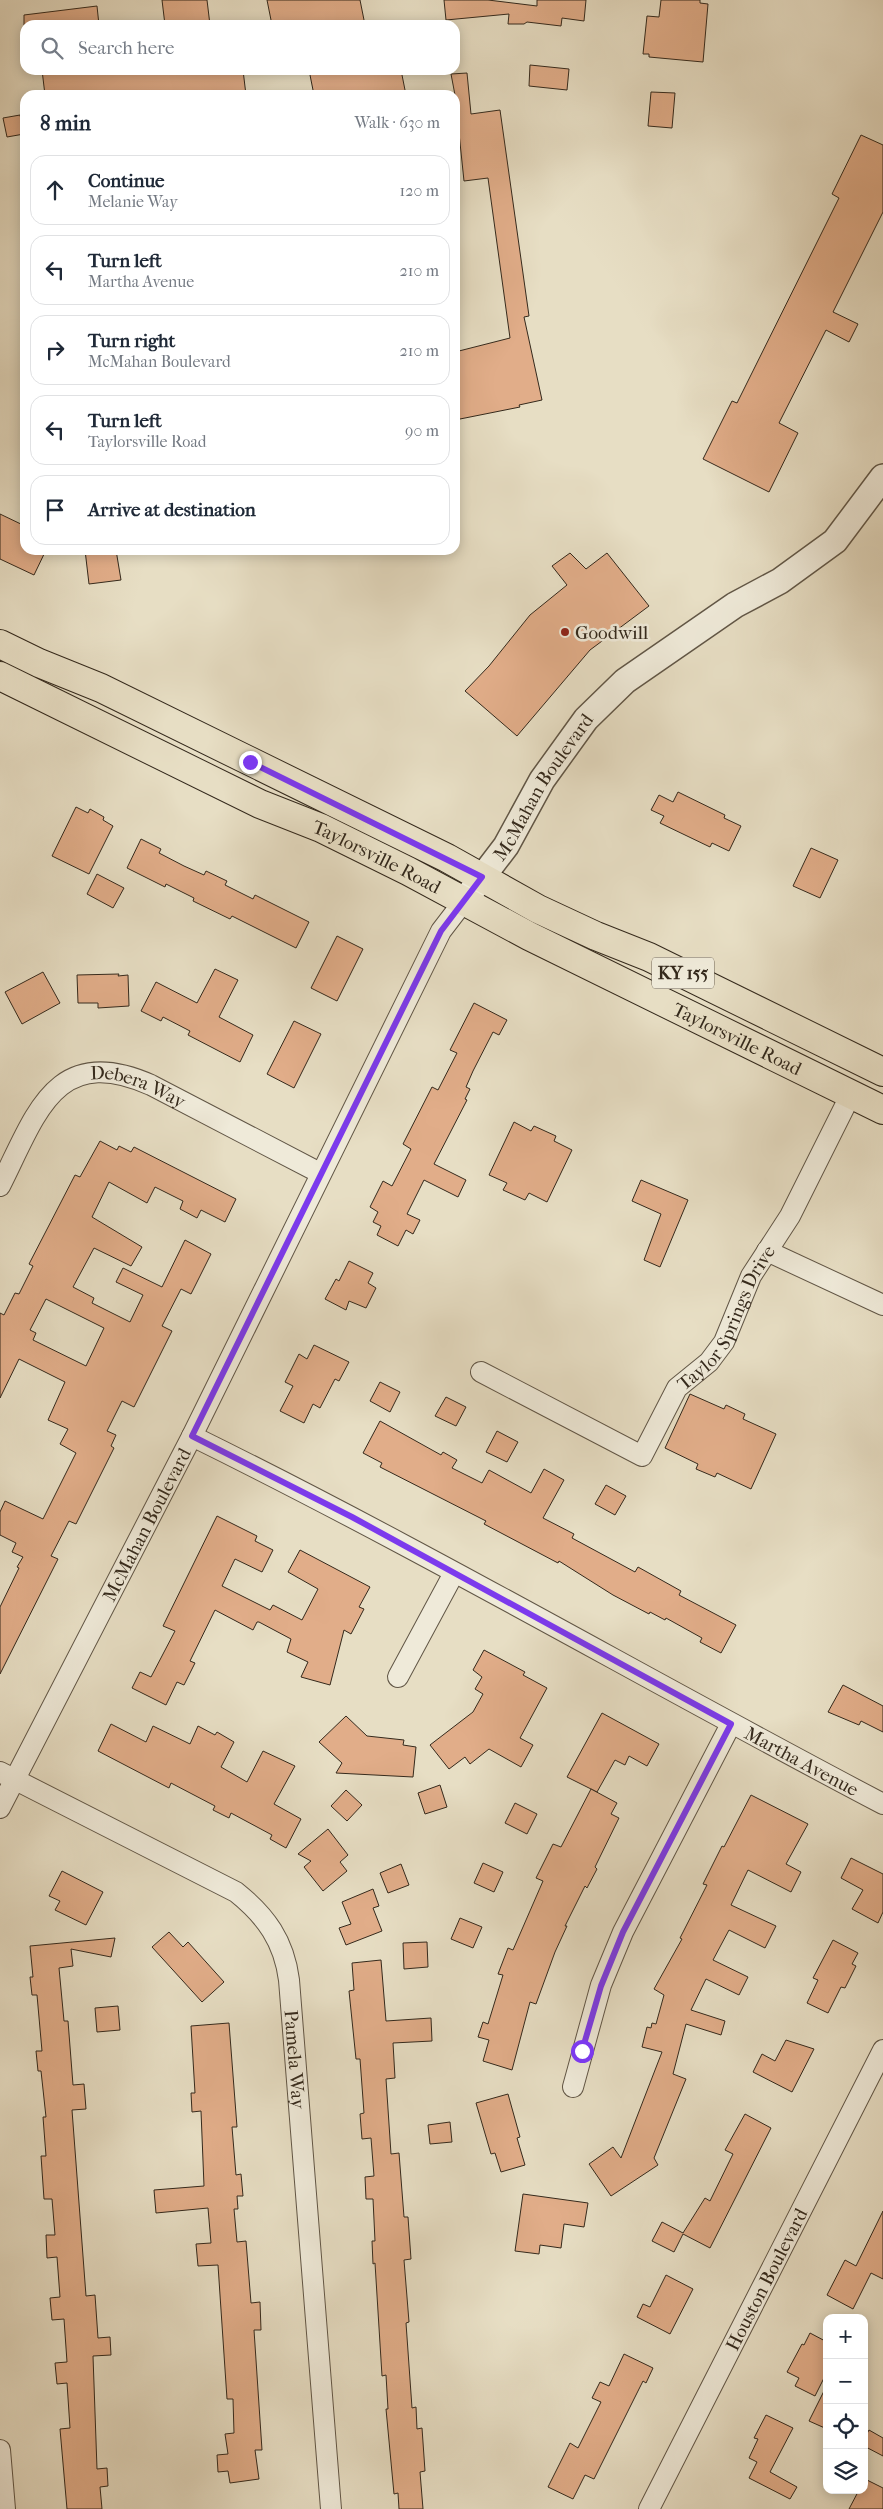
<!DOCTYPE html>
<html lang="en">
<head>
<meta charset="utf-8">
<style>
  body { margin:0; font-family:"IM FELL French Canon",serif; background:#f6f6f7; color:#1f2937 }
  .controls { position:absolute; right:15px; bottom:15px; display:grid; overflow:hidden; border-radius:10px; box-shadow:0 2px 12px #0003 }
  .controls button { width:45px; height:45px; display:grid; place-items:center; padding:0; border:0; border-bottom:1px solid #e0e1e3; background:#fff; color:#1f2937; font:25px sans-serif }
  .stop { position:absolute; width:15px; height:15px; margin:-11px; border:4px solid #7c3aed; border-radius:50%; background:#fff }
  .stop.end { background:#7c3aed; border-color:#fff; box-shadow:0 1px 5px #0008 }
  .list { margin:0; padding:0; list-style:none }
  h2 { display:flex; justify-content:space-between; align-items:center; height:65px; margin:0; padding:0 20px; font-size:21px }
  h2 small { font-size:16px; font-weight:400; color:#747a83 }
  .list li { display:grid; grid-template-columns:32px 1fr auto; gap:15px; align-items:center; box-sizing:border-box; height:70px; margin:0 10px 10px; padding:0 10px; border:1px solid #e0e1e3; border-radius:15px }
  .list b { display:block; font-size:19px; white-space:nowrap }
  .list p { margin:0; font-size:16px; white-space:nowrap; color:#747a83 }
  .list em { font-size:16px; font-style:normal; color:#747a83 }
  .icon { flex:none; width:28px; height:28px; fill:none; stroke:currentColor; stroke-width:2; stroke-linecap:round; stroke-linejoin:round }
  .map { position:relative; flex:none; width:883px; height:2509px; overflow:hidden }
  .search { position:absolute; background:#fff; box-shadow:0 2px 12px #0003; left:20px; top:20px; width:440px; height:55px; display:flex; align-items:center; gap:12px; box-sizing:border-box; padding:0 18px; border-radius:15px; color:#747a83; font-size:19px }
  .panel { position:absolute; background:#fff; box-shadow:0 2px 12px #0003; left:20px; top:90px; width:440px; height:465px; border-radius:15px }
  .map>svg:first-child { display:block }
</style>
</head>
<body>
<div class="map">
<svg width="883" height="2509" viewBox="0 0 883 2509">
  <rect width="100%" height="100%" fill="#e7dec4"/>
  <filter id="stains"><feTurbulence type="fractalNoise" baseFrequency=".004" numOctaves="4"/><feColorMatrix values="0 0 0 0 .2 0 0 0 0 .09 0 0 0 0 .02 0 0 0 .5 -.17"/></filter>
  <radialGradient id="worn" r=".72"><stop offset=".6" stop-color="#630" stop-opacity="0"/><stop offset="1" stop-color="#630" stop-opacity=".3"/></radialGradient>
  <g fill="#e1ad89" stroke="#34291c" fill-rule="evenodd">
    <polygon points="162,0 207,0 210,25 165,25"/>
    <polygon points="267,0 360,0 365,25 272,25"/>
    <polygon points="444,0 488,0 537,6 537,0 586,0 584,21 562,18 561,26 527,22 524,24 508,24 509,14 446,20"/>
    <polygon points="661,0 700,0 700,3 708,4 703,62 649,57 649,54 643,54 647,16 659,17"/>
    <polygon points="97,6 99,25 24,25 24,15"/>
    <polygon points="530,65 569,69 567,90 529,86"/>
    <polygon points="42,70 243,70 246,95 45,95"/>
    <polygon points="309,70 401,70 406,95 314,95"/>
    <polygon points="467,73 471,114 500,110 529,316 524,317 542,400 519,405 520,407 455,420 455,352 510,338 488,178 464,181 455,95 451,74"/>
    <polygon points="651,92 675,93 672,128 648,126"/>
    <polygon points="20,115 24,134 7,137 3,118"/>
    <polygon points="861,135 883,145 883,212 833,312 858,324 849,342 826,330 779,423 798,433 769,492 703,459 732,401 737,403 839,198 832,194"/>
    <polygon points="0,514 25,526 25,550 46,550 34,575 0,559"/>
    <polygon points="85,550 116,550 121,580 89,584"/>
    <polygon points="570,553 586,569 607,553 649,606 590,650 517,736 465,691 489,666 530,615 567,585 552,566"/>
    <polygon points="678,792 725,815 724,818 741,826 729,851 712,843 710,847 660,823 664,816 651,810 659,795 673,802"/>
    <polygon points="76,807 88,813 90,809 104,817 103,820 113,826 89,874 52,856"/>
    <polygon points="141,839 161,849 159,853 184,866 204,875 206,871 227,881 225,885 253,899 255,895 309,922 296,948 232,916 230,919 193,901 194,898 166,884 165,887 127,868"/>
    <polygon points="811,848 838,860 820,898 793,886"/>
    <polygon points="97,874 124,888 113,908 87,894"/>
    <polygon points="337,936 363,949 337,1001 311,988"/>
    <polygon points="215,969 238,980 219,1017 253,1035 240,1062 188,1035 190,1031 163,1017 161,1021 141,1011 156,982 197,1003"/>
    <polygon points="43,972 60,1003 22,1024 5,992"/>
    <polygon points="119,974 118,976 128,975 129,1006 98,1008 98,1003 78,1003 77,975"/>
    <polygon points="474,1003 507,1020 499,1035 493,1032 473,1071 466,1087 470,1089 465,1099 467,1100 434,1164 466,1180 458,1197 424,1180 407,1214 420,1220 413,1234 406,1230 398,1246 377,1235 381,1226 373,1222 378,1212 370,1207 383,1181 392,1186 411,1149 403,1144 432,1087 438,1090 457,1053 450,1050"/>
    <polygon points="294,1021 321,1034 294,1088 267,1074"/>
    <polygon points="514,1122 531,1131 534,1126 556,1136 554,1141 572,1150 547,1202 529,1193 525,1200 503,1190 507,1183 489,1175"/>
    <path d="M100 1141 117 1150 119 1146 131 1152 134 1147 236 1199 225 1222 201 1210 197 1218 180 1209 183 1201 155 1187 147 1203 109 1182 92 1217 142 1247 131 1266 94 1248 73 1287 94 1298 92 1303 130 1322 143 1295 116 1282 123 1268 162 1287 185 1240 211 1254 191 1294 181 1289 162 1326 172 1331 134 1407 122 1401 107 1431 116 1435 111 1446 114 1448 76 1524 69 1521 51 1556 58 1559 0 1674V1607L19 1568 17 1567 23 1557 12 1552 16 1543 0 1535V1512L5 1501 43 1519 76 1453 60 1444 68 1429 48 1420 65 1382 19 1359 0 1398V1313L4 1315 15 1293 19 1294 33 1266 29 1264 75 1175 80 1177ZM46 1299 104 1328 86 1366 33 1340 36 1333 30 1330Z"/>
    <polygon points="641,1180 688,1200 660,1267 644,1260 661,1214 632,1201"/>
    <polygon points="349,1261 373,1273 368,1283 376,1288 366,1308 349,1301 346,1310 325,1299 336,1279 339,1281"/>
    <polygon points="314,1345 349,1362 339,1381 335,1379 320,1408 313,1404 304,1423 280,1411 293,1386 285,1382 299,1354 307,1359"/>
    <polygon points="380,1382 400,1392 390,1412 370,1401"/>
    <polygon points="690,1394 724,1409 726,1405 745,1414 743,1419 776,1434 751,1489 717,1473 715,1477 696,1469 698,1464 665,1448"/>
    <polygon points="446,1397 466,1407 456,1426 435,1416"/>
    <polygon points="380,1421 441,1455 443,1452 457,1460 452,1468 482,1483 489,1470 531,1493 544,1469 564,1480 543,1518 574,1534 572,1538 635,1572 638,1567 681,1591 679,1595 736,1625 721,1653 700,1642 702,1638 666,1618 665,1620 650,1612 649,1614 613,1595 559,1561 558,1563 484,1524 486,1521 380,1467 382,1463 363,1453"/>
    <polygon points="497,1431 518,1442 507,1462 486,1452"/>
    <polygon points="606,1485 626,1496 615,1515 595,1504"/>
    <polygon points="217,1516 257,1536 255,1541 273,1550 262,1572 235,1559 222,1586 270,1610 273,1605 302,1620 318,1589 288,1572 300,1550 370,1587 359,1607 364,1609 351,1634 344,1630 330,1685 301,1677 308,1662 287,1652 291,1639 259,1622 257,1622 253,1630 215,1610 190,1661 195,1663 184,1685 177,1682 166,1705 132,1688 140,1672 151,1677 175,1631 163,1626"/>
    <polygon points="484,1650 525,1672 523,1675 547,1688 520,1738 533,1745 521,1767 489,1749 470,1764 465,1757 449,1769 430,1745 473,1712 483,1694 475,1689 482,1677 473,1670"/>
    <polygon points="843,1685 883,1706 883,1732 861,1721 859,1725 828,1712"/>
    <polygon points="602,1713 659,1744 647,1766 629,1756 625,1765 615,1760 597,1792 567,1777"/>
    <polygon points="346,1716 367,1736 404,1740 403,1745 416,1747 413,1777 336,1773 342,1763 319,1742"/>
    <polygon points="111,1724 146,1742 153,1726 190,1744 198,1726 215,1735 217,1732 234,1742 221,1767 247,1782 263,1751 295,1766 274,1804 301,1819 286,1848 270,1839 272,1835 231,1813 229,1818 213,1810 215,1806 171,1783 169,1788 98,1751"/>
    <polygon points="440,1785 447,1807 425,1814 418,1793"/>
    <polygon points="591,1789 617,1803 611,1814 619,1818 595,1867 597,1869 587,1888 585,1886 565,1926 567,1926 555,1952 536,2004 530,2002 512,2070 483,2061 489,2040 478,2037 483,2022 488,2024 503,1975 498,1974 508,1948 513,1950 543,1881 536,1878 553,1844 561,1847"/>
    <polygon points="346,1790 362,1805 347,1821 331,1806"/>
    <polygon points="751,1795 808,1824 786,1864 801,1872 791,1892 748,1870 731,1905 776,1926 765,1948 729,1930 713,1960 748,1977 739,1995 706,1979 691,2010 725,2021 721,2035 686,2024 673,2074 686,2079 654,2158 658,2165 611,2196 589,2164 613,2147 621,2158 662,2052 642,2047 647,2027 651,2028 652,2023 656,2024 664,1995 654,1989 682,1939 680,1938 707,1885 703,1884 722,1846 724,1847"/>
    <polygon points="515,1803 537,1814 527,1834 505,1823"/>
    <polygon points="328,1829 348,1855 340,1862 347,1871 323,1891 304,1867 311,1861 298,1854"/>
    <polygon points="851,1858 883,1874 883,1912 878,1923 852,1909 863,1890 841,1878"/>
    <polygon points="483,1863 503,1872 494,1892 474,1883"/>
    <polygon points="401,1864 409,1885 388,1893 380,1873"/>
    <polygon points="62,1871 103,1892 86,1925 55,1910 60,1901 49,1896"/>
    <polygon points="373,1889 379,1906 373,1908 382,1931 346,1945 339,1928 351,1924 342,1902"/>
    <polygon points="460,1918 482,1927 473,1948 451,1939"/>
    <polygon points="169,1932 183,1947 188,1942 224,1982 202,2002 152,1947"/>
    <polygon points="115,1938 111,1957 71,1949 73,1966 59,1968 64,2021 68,2021 73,2085 84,2084 86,2109 72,2110 86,2296 95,2295 98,2338 110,2337 111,2355 93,2356 97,2469 107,2468 108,2486 100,2487 102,2509 67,2509 60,2429 70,2428 67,2383 57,2384 55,2363 67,2362 64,2319 52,2320 50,2298 60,2297 57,2257 47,2258 46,2235 55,2235 52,2199 44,2199 41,2156 46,2156 43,2117 46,2117 41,2071 38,2071 36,2051 42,2051 37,1995 32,1995 30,1977 33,1977 30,1946"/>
    <polygon points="833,1940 858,1953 852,1964 856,1966 845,1988 841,1987 828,2013 807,2003 818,1980 813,1978"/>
    <polygon points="427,1942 428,1967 404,1969 403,1943"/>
    <polygon points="381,1960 386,2021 431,2018 432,2041 393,2043 395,2078 386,2079 391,2154 399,2153 404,2217 408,2217 411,2259 404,2260 409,2322 406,2323 412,2408 416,2407 417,2429 422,2428 425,2471 420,2472 423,2509 399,2509 398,2493 394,2494 386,2409 388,2409 386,2375 382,2376 375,2263 373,2264 372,2241 375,2241 373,2199 366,2199 365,2177 374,2176 371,2138 362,2139 360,2114 364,2113 360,2059 356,2059 349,1991 354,1990 352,1963"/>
    <polygon points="118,2006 120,2030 97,2032 95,2008"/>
    <polygon points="229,2023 237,2127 232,2127 236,2175 241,2174 243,2196 237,2196 238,2209 234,2209 237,2242 246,2241 251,2303 260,2302 261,2330 254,2330 262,2450 255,2450 259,2479 230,2483 228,2471 218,2472 217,2455 228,2454 225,2434 234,2433 233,2399 227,2399 218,2265 198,2266 196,2244 211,2243 208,2208 156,2213 154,2190 204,2186 201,2111 192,2112 191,2093 195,2093 191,2026"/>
    <polygon points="786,2040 814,2049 792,2092 753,2072 762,2054 775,2061"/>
    <polygon points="508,2094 520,2137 517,2138 525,2165 501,2172 495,2153 491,2154 476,2103"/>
    <polygon points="745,2114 771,2128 710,2248 683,2234 674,2252 652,2241 662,2222 683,2233 705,2198 710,2201 733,2154 725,2150"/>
    <polygon points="450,2122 452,2142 430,2144 428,2125"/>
    <polygon points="523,2194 588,2203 584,2227 564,2224 561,2248 540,2245 539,2254 515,2251"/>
    <polygon points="883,2211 883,2279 871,2273 853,2309 827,2295 845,2260 856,2266"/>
    <polygon points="666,2275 693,2289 670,2334 637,2317 643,2304 650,2307"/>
    <polygon points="810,2333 827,2342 827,2372 815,2396 795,2386 799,2378 787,2372 802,2344 804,2345"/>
    <polygon points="624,2354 653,2368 646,2383 643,2381 594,2479 585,2475 573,2499 548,2487 570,2443 578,2448 601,2402 592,2398 600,2382 609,2386"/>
    <polygon points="827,2385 827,2429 809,2421"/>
    <polygon points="766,2415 793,2428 770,2472 797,2487 790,2499 749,2478 757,2462 749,2458 758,2439 754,2438"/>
    <polygon points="869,2430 883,2438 883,2456 864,2446 864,2439"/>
    <polygon points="865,2479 883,2488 883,2509 849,2509 859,2490 864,2490"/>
  </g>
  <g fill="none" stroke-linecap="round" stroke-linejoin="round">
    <g stroke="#615646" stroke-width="22">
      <g id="minor">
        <path id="s1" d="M0 1186C36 1115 55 1042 151 1085L320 1173"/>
        <polyline points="767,1251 883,1305"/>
        <path id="s2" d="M481 1372 642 1456 677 1388 709 1362 724 1342 751 1276 790 1216 851 1094"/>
        <path id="s3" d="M192 1436C426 1551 652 1683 883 1804"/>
        <polyline points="398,1677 454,1573"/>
        <path id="s4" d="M0 1772 236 1892C266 1916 284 1941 289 1980L331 2509"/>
        <path id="s5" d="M0 1808 192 1436 441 931 464 901"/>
        <polyline points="573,2087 601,1985 623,1932 731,1724"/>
        <polyline points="0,2450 5,2509"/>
        <path id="s6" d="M649 2509 883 2050"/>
      </g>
    </g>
    <g stroke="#615646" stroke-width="28">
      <g id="tertiary">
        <path id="s7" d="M464 901 506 846 542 780 586 719 625 681 735 605 780 581 835 541 883 477"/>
      </g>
    </g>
    <g stroke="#34291c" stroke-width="30">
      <g id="primary">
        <polyline points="0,644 39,663 101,688 447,858 538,909 596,936 649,957 883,1072"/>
        <path id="s8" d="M0 676 260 804 321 828 408 871 529 936 883 1110"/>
      </g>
    </g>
    <use href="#minor" stroke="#efead9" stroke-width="20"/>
    <use href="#tertiary" stroke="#efead9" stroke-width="25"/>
    <use href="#primary" stroke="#e7dec4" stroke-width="28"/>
  </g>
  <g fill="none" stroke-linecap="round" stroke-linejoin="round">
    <polyline stroke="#7c3aed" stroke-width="6" points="250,762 482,877 441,931 192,1436 352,1517 731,1724 623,1932 601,1986 582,2051"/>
  </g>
  <circle fill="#8f2418" stroke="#efead9" stroke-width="2" cx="565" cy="632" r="5"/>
  <g text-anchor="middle" stroke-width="5" stroke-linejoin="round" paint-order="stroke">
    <rect fill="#efead9" stroke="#6c6355" stroke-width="1" x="652" y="957.5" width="62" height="31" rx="4"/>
    <g font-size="18" font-weight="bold" fill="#34291c">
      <text x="683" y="979">KY 155</text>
    </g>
    <g font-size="19" fill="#34291c" stroke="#efead9" text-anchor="start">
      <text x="575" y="639">Goodwill</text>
    </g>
    <g font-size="19" fill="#34291c" stroke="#efead9">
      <text dy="7" stroke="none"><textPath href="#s7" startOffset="139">McMahan Boulevard</textPath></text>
      <text dy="7" stroke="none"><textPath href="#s8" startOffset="418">Taylorsville Road</textPath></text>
      <text dy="7" stroke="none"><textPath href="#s8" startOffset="822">Taylorsville Road</textPath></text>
      <text dy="7" stroke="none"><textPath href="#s1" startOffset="201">Debera Way</textPath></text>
      <text dy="7" stroke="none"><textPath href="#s2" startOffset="346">Taylor Springs Drive</textPath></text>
      <text dy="7" stroke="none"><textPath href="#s5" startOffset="319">McMahan Boulevard</textPath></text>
      <text dy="7" stroke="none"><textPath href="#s3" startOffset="691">Martha Avenue</textPath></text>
      <text dy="7" stroke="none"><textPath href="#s4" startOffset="450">Pamela Way</textPath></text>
      <text dy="7" stroke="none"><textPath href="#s6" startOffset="258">Houston Boulevard</textPath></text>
    </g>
  </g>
  <rect width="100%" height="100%" filter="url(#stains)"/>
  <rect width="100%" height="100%" fill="url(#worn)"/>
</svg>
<div class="controls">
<button>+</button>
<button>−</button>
<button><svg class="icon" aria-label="locate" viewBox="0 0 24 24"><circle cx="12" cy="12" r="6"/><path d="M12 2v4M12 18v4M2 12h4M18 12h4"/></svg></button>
<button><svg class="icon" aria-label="layers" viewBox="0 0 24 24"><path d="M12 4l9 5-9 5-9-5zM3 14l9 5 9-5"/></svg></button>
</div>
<div class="stop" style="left:582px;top:2051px"></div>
<div class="stop end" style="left:250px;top:762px"></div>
<div class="search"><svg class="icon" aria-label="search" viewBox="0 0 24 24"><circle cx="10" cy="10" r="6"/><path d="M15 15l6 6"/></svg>Search here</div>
<section class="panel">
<h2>8 min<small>Walk · 630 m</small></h2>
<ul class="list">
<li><svg class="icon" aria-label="ahead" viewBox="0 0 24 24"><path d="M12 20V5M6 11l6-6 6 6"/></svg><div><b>Continue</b><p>Melanie Way</p></div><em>120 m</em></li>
<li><svg class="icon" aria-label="left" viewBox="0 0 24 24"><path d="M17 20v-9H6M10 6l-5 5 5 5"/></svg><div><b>Turn left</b><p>Martha Avenue</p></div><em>210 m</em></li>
<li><svg class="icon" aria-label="right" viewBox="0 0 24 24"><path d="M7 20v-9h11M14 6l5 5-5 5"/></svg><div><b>Turn right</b><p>McMahan Boulevard</p></div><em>210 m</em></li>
<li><svg class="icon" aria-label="left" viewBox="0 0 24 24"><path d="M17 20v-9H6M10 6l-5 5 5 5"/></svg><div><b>Turn left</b><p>Taylorsville Road</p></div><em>90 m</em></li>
<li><svg class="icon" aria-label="arrive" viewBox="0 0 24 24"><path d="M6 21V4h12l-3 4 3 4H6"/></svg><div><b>Arrive at destination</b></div></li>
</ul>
</section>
</div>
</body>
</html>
